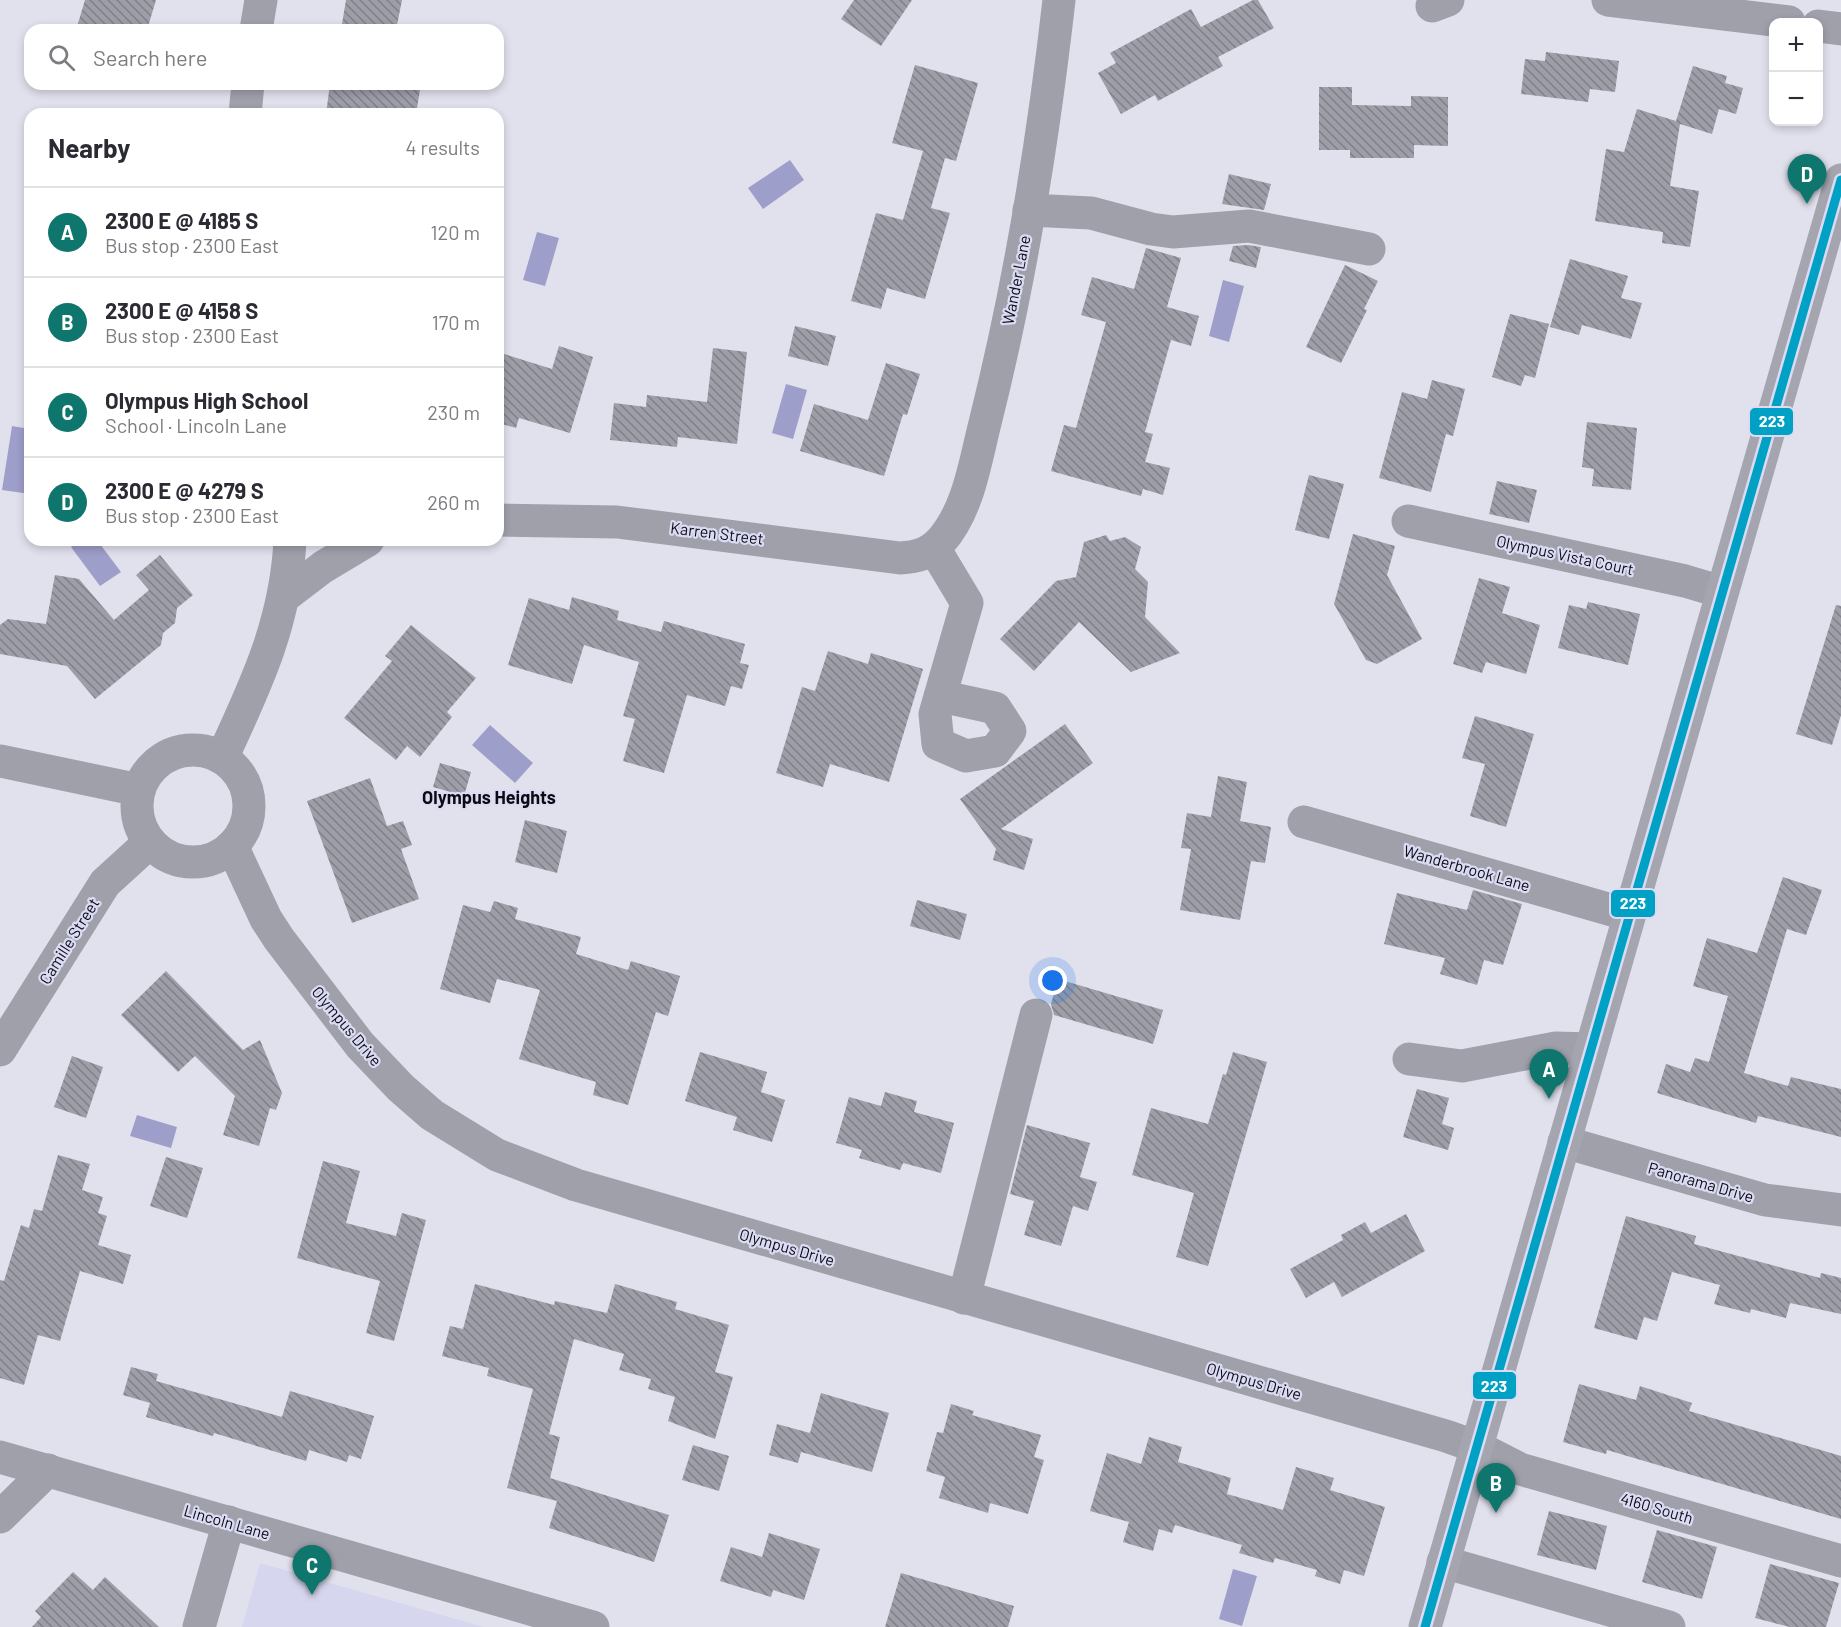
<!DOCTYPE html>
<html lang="en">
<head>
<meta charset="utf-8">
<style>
  body { margin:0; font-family:Barlow,sans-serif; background:#f7f7f7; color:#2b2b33 }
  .controls { position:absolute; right:18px; top:18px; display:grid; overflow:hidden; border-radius:12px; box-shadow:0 3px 9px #0003 }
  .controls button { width:54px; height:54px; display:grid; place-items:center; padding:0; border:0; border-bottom:2px solid #e1e1e2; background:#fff; color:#2b2b33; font:30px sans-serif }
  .you { position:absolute; left:1053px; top:981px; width:21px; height:21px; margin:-15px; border:4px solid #fff; border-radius:50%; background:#1a73e8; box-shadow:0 0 0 9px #1a73e833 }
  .badge { display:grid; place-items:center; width:39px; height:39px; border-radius:50%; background:#0f766e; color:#fff; font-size:20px; font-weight:700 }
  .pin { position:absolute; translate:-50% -50px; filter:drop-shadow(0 2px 3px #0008) }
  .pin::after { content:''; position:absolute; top:32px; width:21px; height:18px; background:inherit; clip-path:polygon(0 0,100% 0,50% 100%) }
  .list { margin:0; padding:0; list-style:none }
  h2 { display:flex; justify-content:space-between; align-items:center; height:78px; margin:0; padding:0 24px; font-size:26px }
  h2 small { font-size:20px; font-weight:400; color:#7c7c81 }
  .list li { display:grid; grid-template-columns:39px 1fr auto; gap:18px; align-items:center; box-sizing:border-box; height:90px; padding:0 24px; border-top:2px solid #e1e1e2 }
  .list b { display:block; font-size:22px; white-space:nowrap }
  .list p { margin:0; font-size:20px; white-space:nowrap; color:#7c7c81 }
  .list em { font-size:20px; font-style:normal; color:#7c7c81 }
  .icon { flex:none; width:33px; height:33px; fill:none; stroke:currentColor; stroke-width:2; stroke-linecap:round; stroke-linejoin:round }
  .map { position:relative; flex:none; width:1841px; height:1627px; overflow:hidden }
  .search { position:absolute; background:#fff; box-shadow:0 3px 9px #0003; left:24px; top:24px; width:480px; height:66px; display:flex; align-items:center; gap:15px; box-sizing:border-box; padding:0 21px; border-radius:18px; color:#7c7c81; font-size:22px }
  .panel { position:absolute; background:#fff; box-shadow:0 3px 9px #0003; left:24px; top:108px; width:480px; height:438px; border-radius:18px }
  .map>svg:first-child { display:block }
</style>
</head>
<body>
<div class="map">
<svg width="1841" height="1627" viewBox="0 0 1841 1627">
  <defs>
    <pattern id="building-back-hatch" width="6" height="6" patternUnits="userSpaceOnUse" patternTransform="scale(1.5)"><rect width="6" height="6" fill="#9e9ea9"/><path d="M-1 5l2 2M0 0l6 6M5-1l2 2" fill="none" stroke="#7f7f88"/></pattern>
  </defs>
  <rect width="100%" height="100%" fill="#e1e1ee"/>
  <polygon fill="#d6d7ee" points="260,1563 484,1627 242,1627"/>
  <g fill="#9e9eca">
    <polygon points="790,160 804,180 763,209 748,188"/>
    <polygon points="537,232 559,238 545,286 523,280"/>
    <polygon points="1223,280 1244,286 1229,342 1209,336"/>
    <polygon points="786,384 807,390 793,439 772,433"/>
    <polygon points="12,426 30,429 30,494 2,490"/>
    <polygon points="80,540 97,540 121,572 100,586 71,547"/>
    <polygon points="490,725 533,763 515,783 472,745"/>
    <polygon points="137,1115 177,1127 171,1148 130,1136"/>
    <polygon points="1233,1569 1257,1576 1242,1626 1219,1619"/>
  </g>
  <g fill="url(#building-back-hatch)">
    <polygon points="85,0 156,0 147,30 76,30"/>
    <polygon points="346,0 402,0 396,30 341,30"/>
    <polygon points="854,0 912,0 881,46 841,19"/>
    <polygon points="1253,0 1258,0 1274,28 1218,57 1223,66 1158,101 1155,95 1121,114 1098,73 1116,63 1110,53 1191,9 1201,27"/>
    <polygon points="1546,52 1619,61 1615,92 1590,89 1588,102 1521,94 1525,59 1545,61"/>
    <polygon points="915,65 978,83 956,161 945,158 931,208 950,213 925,299 887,288 881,309 851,301 876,213 903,220 923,151 892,143"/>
    <polygon points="1693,66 1727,76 1725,83 1743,88 1736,114 1719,109 1712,134 1680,124 1670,186 1699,191 1690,247 1662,243 1663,232 1595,221 1606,149 1624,152 1637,109 1676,121"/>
    <polygon points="330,84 403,84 403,87 420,90 416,114 326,114"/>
    <polygon points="1319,87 1352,87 1352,105 1411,106 1411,96 1448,97 1448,146 1414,145 1414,158 1350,158 1350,150 1319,150"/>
    <polygon points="1229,174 1271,184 1264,210 1222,204"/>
    <polygon points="1248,245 1261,247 1256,268 1229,261 1233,246"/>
    <polygon points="1146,248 1181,258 1167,307 1199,316 1191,346 1171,340 1145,432 1153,434 1145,462 1170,468 1163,495 1143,489 1141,496 1051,471 1064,425 1076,428 1106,322 1081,315 1092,277 1134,289"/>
    <polygon points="1570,259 1628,276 1621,298 1642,303 1631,339 1582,325 1579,335 1550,327"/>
    <polygon points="1345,265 1378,281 1364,309 1367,310 1341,363 1306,347"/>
    <polygon points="1510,314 1549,324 1535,378 1525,375 1521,386 1492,377"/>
    <polygon points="795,326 836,336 828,366 788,356"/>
    <polygon points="559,346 593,357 570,433 519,418 516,428 498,423 498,352 552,369"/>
    <polygon points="713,348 747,352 737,444 678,437 677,447 610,440 614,403 646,407 647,395 707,402"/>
    <polygon points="886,363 920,374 907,415 903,414 884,476 800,451 814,404 868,420"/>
    <polygon points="1432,380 1465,389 1453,436 1446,434 1431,492 1379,478 1402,392 1427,399"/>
    <polygon points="1587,422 1637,428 1631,490 1592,486 1594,469 1582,467"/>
    <polygon points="1309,475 1344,484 1329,539 1295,530"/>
    <polygon points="1497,481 1537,490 1529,523 1489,514"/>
    <polygon points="1353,534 1395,546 1387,575 1422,639 1377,664 1366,660 1334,604"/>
    <polygon points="1106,535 1110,541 1125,537 1141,547 1135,569 1148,582 1145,617 1180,653 1131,672 1079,622 1034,671 1000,639 1056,581 1076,577 1084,542"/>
    <polygon points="160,555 193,595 177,608 175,623 163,633 161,645 95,699 67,666 0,654 0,625 8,619 46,624 55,575 79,579 114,620 149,590 136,575"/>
    <polygon points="1479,578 1510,587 1502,613 1540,625 1526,674 1486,662 1482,673 1453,664"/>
    <polygon points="572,597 619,611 617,620 661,632 664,621 745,644 740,663 749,665 742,689 731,686 725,706 687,695 664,773 623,761 635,719 623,716 639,662 584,645 572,684 508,665 529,598 569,610"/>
    <polygon points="1588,602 1640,614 1628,665 1558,648 1569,605 1586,609"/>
    <polygon points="1836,605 1841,606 1841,715 1832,745 1796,734"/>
    <polygon points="411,625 476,678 447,712 452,717 420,757 407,746 396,760 344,718 392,661 385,656"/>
    <polygon points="828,651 868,664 871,653 923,669 889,782 830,764 823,787 776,773 802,687 815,691"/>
    <polygon points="1475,716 1534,734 1506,827 1470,816 1485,764 1462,758"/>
    <polygon points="1065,724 1093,763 1001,829 1033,839 1024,870 993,860 996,849 960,799"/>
    <polygon points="440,763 471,772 464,796 433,787"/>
    <polygon points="1218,776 1247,782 1240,821 1271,827 1265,863 1251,861 1240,920 1180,910 1191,849 1181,848 1187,813 1211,817"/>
    <polygon points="370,778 387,826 403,821 412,845 401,849 419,899 352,923 307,801"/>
    <polygon points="525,820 567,831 557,873 515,862"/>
    <polygon points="1783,877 1822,890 1806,935 1787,929 1744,1073 1788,1086 1791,1077 1841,1089 1841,1137 1758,1116 1756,1123 1657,1093 1666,1064 1690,1072 1695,1058 1709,1062 1728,996 1693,986 1707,938 1757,953"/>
    <polygon points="1473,890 1522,904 1503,965 1484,960 1477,985 1440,974 1445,958 1384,944 1397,893 1467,910"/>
    <polygon points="917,900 967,914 960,940 910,926"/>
    <polygon points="494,901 518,908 515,919 581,937 576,954 628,970 631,961 680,976 668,1016 656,1012 628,1105 593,1095 596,1082 519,1059 540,990 497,979 490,1003 440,989 463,905 490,912"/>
    <polygon points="166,971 243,1050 260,1040 282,1093 276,1110 270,1108 259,1146 223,1135 235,1096 195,1056 178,1072 121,1015"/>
    <polygon points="1058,979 1163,1010 1153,1044 1054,1015 1051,1004"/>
    <polygon points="700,1052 767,1072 761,1092 785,1100 772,1142 733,1130 737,1117 685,1101"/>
    <polygon points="1233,1052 1267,1062 1208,1266 1176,1257 1194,1193 1132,1175 1151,1108 1208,1124 1223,1074 1226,1075"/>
    <polygon points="72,1056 103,1067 86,1118 54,1107"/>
    <polygon points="1417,1089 1449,1098 1442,1124 1454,1128 1448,1150 1403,1137"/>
    <polygon points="885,1092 917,1101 914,1112 954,1123 941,1173 903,1163 900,1170 859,1158 862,1150 836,1143 849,1097 881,1106"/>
    <polygon points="1027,1125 1090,1143 1080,1177 1097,1182 1088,1211 1073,1206 1061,1246 1024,1235 1034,1201 1010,1194"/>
    <polygon points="58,1155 90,1164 82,1190 103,1197 98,1213 107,1216 98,1245 131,1255 123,1284 80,1271 60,1341 38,1335 24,1385 0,1378 0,1280 4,1281 21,1225 29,1228 34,1209 42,1211"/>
    <polygon points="166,1157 203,1168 187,1218 150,1206"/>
    <polygon points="323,1161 360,1171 346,1223 396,1236 402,1213 426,1220 394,1341 366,1333 380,1281 297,1258"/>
    <polygon points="1406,1214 1425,1251 1342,1297 1334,1282 1306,1298 1290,1269 1343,1240 1341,1235 1365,1222 1371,1233"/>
    <polygon points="1626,1216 1696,1236 1694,1244 1820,1278 1821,1273 1841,1278 1841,1314 1790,1303 1786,1318 1751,1309 1750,1313 1714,1304 1720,1285 1672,1272 1657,1321 1644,1317 1637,1340 1594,1328"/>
    <polygon points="475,1284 554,1305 555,1301 607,1313 615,1284 677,1302 675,1309 729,1325 715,1372 733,1377 715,1439 668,1421 675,1397 648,1389 651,1379 619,1370 624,1354 574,1339 549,1434 560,1437 550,1478 669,1515 654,1562 549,1528 557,1501 507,1488 533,1389 487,1376 489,1368 442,1356 450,1326 463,1329"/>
    <polygon points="131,1367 158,1374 156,1381 282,1417 290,1391 374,1416 361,1459 349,1455 347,1462 309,1450 306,1461 214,1433 213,1436 146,1417 150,1403 123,1395"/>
    <polygon points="1579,1384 1636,1400 1640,1386 1692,1403 1689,1411 1841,1456 1841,1519 1607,1450 1606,1454 1563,1442"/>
    <polygon points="821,1393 889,1413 872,1472 801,1452 798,1463 769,1455 777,1424 810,1433"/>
    <polygon points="951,1404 974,1411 972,1415 1041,1435 1034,1457 1044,1460 1028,1514 990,1503 988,1513 939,1498 945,1477 926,1471 937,1432 943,1433"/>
    <polygon points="1149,1437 1182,1447 1178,1462 1231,1478 1227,1494 1283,1510 1296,1467 1334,1478 1330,1490 1385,1507 1364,1576 1344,1570 1340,1584 1315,1576 1317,1570 1275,1558 1273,1563 1239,1553 1242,1545 1175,1525 1172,1533 1159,1529 1153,1551 1123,1542 1129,1522 1090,1511 1107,1453 1141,1464"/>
    <polygon points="693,1445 729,1456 719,1491 682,1480"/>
    <polygon points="1549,1511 1607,1526 1596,1570 1537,1555"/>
    <polygon points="1657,1530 1717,1547 1702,1599 1642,1582"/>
    <polygon points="769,1533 820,1549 804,1600 773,1590 771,1597 720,1581 731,1547 762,1557"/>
    <polygon points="1770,1564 1839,1583 1826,1627 1790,1627 1755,1618"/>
    <polygon points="73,1572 93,1590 105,1577 159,1627 32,1627 41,1617 35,1611"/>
    <polygon points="901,1573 1014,1606 1008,1627 885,1627"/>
  </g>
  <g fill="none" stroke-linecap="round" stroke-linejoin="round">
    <g stroke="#a0a0ab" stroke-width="33">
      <polyline points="1608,0 1789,22"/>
      <polyline points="1432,6 1448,0"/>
      <polyline points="1818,26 1841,29"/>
      <polyline points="256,30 261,0"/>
      <polyline points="245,114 248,84"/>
      <polyline points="1029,210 1091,213 1151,229 1173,232 1249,226 1369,249"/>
      <path d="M498 520 617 522 900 558C917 557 929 554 941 541 969 509 975 462 985 423 1020 284 1043 142 1059 0"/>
      <polyline points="1408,521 1685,581 1722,592"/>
      <polyline points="934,548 967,603 935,714 938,744 966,756 995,751 1010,731 995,708 940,696"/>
      <polyline points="285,596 323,567 368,540"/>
      <circle cx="193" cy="806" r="56"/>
      <path d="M222 758C256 685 286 622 290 540"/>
      <polyline points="0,761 139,790"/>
      <polyline points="1304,822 1629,915"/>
      <polyline points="232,846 266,919 279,939 360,1045 401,1088 432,1115 497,1155 576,1185 1446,1436 1477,1447 1520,1469 1841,1561"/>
      <polyline points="0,1050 105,883 150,842"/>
      <polyline points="1409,1059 1462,1066 1556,1048 1591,1049"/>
      <polyline points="1564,1142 1765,1200 1841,1210"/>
      <polyline points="964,1298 1036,1015"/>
      <polyline points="0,1457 593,1627"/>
      <polyline points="0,1517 48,1470"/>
      <polyline points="1443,1562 1669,1627"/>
      <polyline points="199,1627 229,1522"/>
    </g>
    <polyline stroke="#a5a5b0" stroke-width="33" points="1425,1627 1841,180"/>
    <g stroke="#dbdcf4" stroke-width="14">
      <polyline id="bus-1" points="1425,1627 1841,180"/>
    </g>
    <use href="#bus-1" stroke="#01a1c5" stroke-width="9"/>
  </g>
  <g text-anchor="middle" stroke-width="4.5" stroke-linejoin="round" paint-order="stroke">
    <g font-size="16" fill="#0b0b13" stroke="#dbdcf4">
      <text transform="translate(1016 280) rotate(-79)" y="6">Wander Lane</text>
      <text transform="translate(717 533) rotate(7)" y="6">Karren Street</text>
      <text transform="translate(1565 555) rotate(12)" y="6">Olympus Vista Court</text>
      <text transform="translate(1467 868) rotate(16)" y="6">Wanderbrook Lane</text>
      <text transform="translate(69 941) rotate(-58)" y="6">Camille Street</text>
      <text transform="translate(347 1026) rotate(50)" y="6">Olympus Drive</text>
      <text transform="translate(1701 1182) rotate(16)" y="6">Panorama Drive</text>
      <text transform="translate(787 1247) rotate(16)" y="6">Olympus Drive</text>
      <text transform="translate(1254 1381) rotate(16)" y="6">Olympus Drive</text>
      <text transform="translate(1657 1508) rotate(16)" y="6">4160 South</text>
      <text transform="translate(227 1522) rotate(16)" y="6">Lincoln Lane</text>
    </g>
    <g font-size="18" font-weight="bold" fill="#0b0b13" stroke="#dbdcf4">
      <text x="489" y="804">Olympus Heights</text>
    </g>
  </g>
  <g stroke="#dbdcf4" stroke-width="2">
    <rect x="1749" y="407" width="45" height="29" rx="6" fill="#01a1c5"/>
    <rect x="1610" y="889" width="46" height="29" rx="6" fill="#01a1c5"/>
    <rect x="1472" y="1371" width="45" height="29" rx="6" fill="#01a1c5"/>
  </g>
  <g font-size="16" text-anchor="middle" font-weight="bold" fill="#fff">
    <text x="1772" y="427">223</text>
    <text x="1633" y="909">223</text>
    <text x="1494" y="1392">223</text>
  </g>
</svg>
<div class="controls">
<button>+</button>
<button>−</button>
</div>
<div class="you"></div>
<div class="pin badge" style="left:1549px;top:1099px">A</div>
<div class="pin badge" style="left:1496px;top:1513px">B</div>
<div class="pin badge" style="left:312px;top:1595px">C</div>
<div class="pin badge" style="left:1807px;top:204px">D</div>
<div class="search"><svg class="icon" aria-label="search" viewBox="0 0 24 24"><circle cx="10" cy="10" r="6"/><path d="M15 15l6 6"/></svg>Search here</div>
<section class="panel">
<h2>Nearby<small>4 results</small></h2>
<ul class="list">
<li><span class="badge">A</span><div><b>2300 E @ 4185 S</b><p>Bus stop · 2300 East</p></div><em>120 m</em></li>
<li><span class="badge">B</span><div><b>2300 E @ 4158 S</b><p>Bus stop · 2300 East</p></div><em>170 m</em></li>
<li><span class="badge">C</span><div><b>Olympus High School</b><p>School · Lincoln Lane</p></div><em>230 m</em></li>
<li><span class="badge">D</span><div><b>2300 E @ 4279 S</b><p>Bus stop · 2300 East</p></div><em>260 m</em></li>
</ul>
</section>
</div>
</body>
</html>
